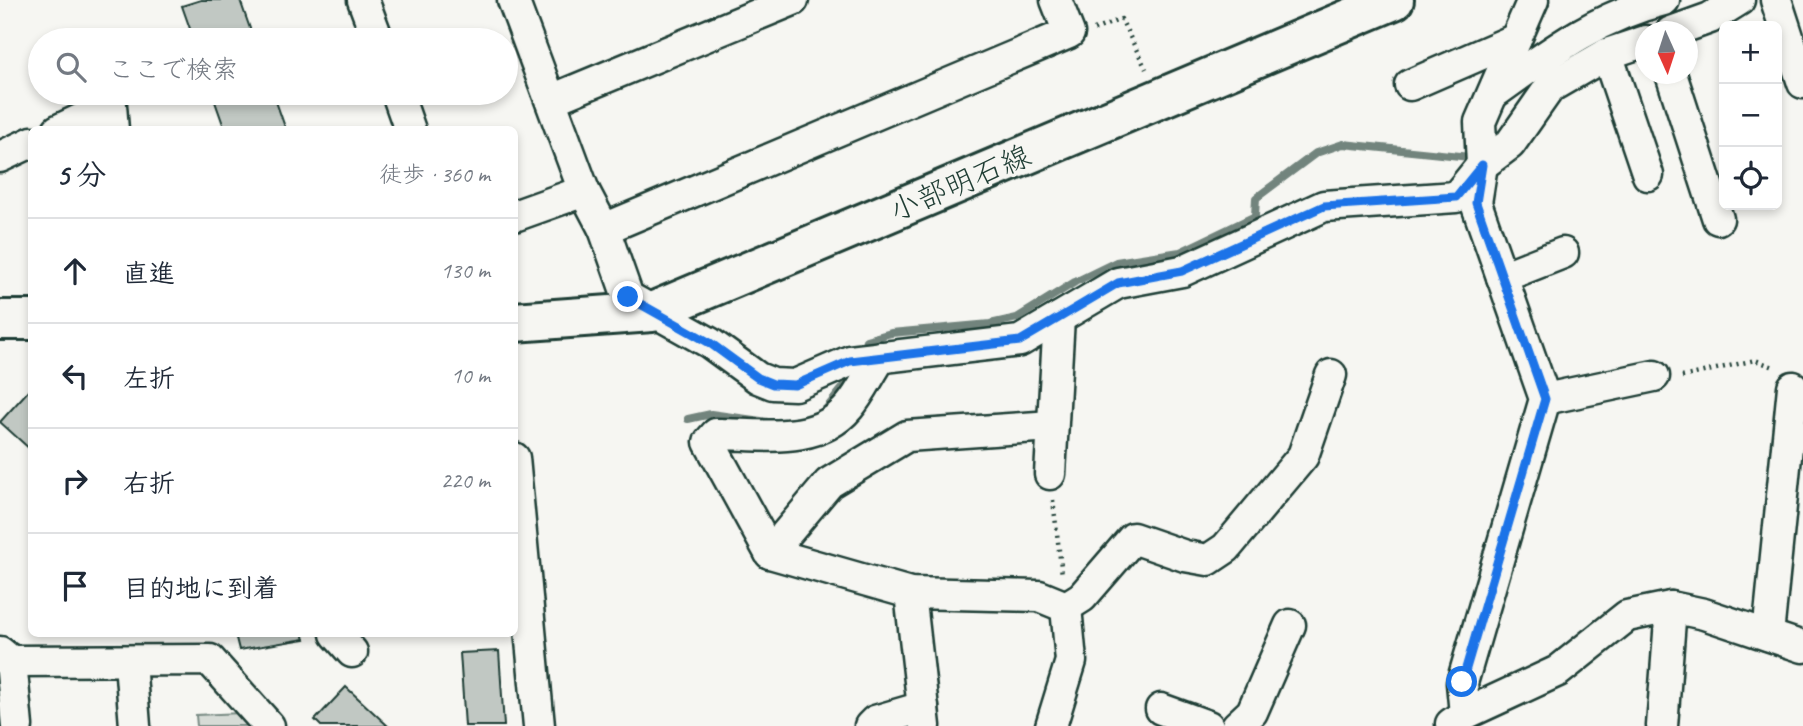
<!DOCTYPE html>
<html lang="ja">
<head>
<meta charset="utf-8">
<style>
  body { margin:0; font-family:Caveat,"Klee One",sans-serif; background:#f6f6f7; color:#1f2937 }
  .controls { position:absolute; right:21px; top:21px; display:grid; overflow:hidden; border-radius:10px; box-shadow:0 4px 10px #0003 }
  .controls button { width:63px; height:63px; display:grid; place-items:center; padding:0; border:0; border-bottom:2px solid #e0e1e3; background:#fff; color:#1f2937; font:35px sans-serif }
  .compass { position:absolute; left:1635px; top:21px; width:63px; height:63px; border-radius:50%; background:#fff; box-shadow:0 4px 10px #0003; rotate:177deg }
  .stop { position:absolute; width:21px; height:21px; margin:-16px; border:5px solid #1a73e8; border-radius:50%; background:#fff }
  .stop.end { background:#1a73e8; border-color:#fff; box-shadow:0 2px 7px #0008 }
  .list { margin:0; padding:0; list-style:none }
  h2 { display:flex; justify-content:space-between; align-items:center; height:91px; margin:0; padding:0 28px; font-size:30px }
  h2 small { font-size:23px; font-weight:400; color:#747a83 }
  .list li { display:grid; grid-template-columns:46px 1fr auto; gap:21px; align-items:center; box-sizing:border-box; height:105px; padding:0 28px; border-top:2px solid #e0e1e3 }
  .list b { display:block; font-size:26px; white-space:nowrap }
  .list em { font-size:23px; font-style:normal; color:#747a83 }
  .icon { flex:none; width:38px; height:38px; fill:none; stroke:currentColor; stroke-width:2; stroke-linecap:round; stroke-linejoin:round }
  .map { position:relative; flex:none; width:1803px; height:726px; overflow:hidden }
  .search { position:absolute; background:#fff; box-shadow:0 4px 10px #0003; left:28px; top:28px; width:490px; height:77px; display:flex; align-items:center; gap:18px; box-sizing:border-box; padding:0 24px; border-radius:38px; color:#747a83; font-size:26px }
  .panel { position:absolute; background:#fff; box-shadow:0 4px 10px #0003; left:28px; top:126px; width:490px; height:511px; border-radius:10px }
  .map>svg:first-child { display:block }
</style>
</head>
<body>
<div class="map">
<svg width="1803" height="726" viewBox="0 0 1803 726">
  <rect width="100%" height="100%" fill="#f6f6f2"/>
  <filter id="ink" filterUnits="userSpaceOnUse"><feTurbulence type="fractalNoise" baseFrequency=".0143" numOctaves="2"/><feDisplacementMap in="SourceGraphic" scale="14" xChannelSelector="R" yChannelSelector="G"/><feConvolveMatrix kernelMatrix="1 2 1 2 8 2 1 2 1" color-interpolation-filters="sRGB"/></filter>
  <g filter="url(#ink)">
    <polygon fill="#d6dbd6" stroke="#7a8c85" stroke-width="2" points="242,713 255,726 197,726 196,715"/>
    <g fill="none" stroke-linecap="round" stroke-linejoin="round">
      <g stroke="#72847d" stroke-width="8">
        <polyline points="861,353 866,340 891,333 990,324 1017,318 1075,282 1116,262 1180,252 1255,216 1256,198 1316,153 1343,144 1470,157 1475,153"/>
        <polyline points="826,409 851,378"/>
        <polyline points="688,419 711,414 768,422"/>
      </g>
    </g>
    <g fill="#c1c8c3" stroke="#1f3d34" stroke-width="2">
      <polygon points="201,0 240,0 254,40 194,40 182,6"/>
      <polygon points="212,93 273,93 286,130 225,130"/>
      <polygon points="29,390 32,393 32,451 0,422"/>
      <polygon points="235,634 303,634 305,639 239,650"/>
      <polygon points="499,651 504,726 465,726 460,653"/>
      <polygon points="346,687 388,726 321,726 315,720"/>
    </g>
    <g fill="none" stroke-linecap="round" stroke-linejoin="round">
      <g stroke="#1f3d34" stroke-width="35">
        <g id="minor">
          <polyline points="363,0 378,40"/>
          <polyline points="513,0 584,191 604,229 628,297 710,343 758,378 773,384 795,385 850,361 1020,341 1118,283 1182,271 1324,206 1456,197 1482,165 1510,144 1550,87 1607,54 1646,41"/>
          <polyline points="1776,0 1803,83"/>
          <polyline points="1671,32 1710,18 1739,0"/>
          <polyline points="1607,54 1648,175"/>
          <polyline points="1671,74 1718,219"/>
          <polyline points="1410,85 1516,39"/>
          <polyline points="110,93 113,130"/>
          <polyline points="397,93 410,130"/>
          <path d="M1494 93C1548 54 1597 16 1664 0"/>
          <polyline points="551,100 793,0"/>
          <polyline points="58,130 92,114 93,130"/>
          <polyline points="0,157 32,142"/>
          <polyline points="514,216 584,191"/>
          <polyline points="604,229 1069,33 1056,0"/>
          <polyline points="1502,277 1563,253"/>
          <path d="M881 357C870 373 861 393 849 407 816 446 760 434 716 434L709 442 770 553 910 593 1039 596 1066 607"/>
          <polyline points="1545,399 1654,376"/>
          <polyline points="514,458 539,726"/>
          <polyline points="1050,474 1059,318"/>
          <polyline points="770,553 829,483 907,436 1052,426"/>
          <polyline points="910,593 925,726"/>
          <polyline points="1066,607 1082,597 1133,538 1185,556 1208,560 1226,548 1303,456 1331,375"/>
          <polyline points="336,634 352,652"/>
          <polyline points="1768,635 1793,387"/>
          <polyline points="0,652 11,661 210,660 269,726"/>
          <polyline points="11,661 17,726"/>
          <polyline points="130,662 135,726"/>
          <polyline points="1161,709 1208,726"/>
          <polyline points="1465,714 1462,683 1545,399 1476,203 1482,165 1480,122 1533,0"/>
          <polyline points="1451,724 1465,714 1558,671 1627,616 1671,607 1704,614 1803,647"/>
          <polyline points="870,726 875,721 923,707"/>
          <polyline points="1051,726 1071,661 1066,607"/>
          <polyline points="1237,726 1252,712 1290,625"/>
          <polyline points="1662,726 1671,607"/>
        </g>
      </g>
      <g stroke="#1f3d34" stroke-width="44">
        <g id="major">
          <polyline points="0,320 32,320"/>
          <polyline points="514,322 652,312 1394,0"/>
        </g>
      </g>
      <g stroke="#1f3d34" stroke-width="4.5" stroke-dasharray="2 5" stroke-linecap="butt">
        <polyline points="1094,30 1121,19 1146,69"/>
        <polyline points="1682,377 1755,360 1774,367"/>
        <polyline points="1053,500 1062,575"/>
      </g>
      <use href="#minor" stroke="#f6f6f2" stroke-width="30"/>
      <use href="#major" stroke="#f6f6f2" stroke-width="38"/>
    </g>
  </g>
  <g fill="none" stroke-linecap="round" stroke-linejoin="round" filter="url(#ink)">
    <polyline stroke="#1a73e8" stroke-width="9" points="628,297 710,343 758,378 773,384 795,385 850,361 1020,341 1118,283 1182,271 1324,206 1456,197 1482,165 1476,203 1545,399 1462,682"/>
  </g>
  <g text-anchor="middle" stroke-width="6" stroke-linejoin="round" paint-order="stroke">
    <g font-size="30" fill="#1f3d34" stroke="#f6f6f2">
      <text transform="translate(960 183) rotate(-23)" y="10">小部明石線</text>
    </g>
  </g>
</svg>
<div class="controls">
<button>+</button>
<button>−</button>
<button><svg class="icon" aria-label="locate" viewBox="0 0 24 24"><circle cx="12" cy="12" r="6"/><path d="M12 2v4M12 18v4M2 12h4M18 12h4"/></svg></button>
</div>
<svg class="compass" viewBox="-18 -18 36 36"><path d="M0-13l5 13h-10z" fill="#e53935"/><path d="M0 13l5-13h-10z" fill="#747a83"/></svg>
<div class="stop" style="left:1462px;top:682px"></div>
<div class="stop end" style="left:628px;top:297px"></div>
<div class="search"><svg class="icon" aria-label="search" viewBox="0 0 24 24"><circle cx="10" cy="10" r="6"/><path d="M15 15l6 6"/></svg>ここで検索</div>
<section class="panel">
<h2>5 分<small>徒歩 · 360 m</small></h2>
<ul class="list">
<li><svg class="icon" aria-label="ahead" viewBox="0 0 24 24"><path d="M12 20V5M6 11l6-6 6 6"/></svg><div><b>直進</b></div><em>130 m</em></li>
<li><svg class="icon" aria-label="left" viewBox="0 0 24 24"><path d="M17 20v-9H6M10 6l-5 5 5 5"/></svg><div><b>左折</b></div><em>10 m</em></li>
<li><svg class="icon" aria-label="right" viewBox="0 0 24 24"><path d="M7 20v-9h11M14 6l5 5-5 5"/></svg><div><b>右折</b></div><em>220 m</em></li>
<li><svg class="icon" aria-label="arrive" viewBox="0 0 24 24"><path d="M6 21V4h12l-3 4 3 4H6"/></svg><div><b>目的地に到着</b></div></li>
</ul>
</section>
</div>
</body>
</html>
